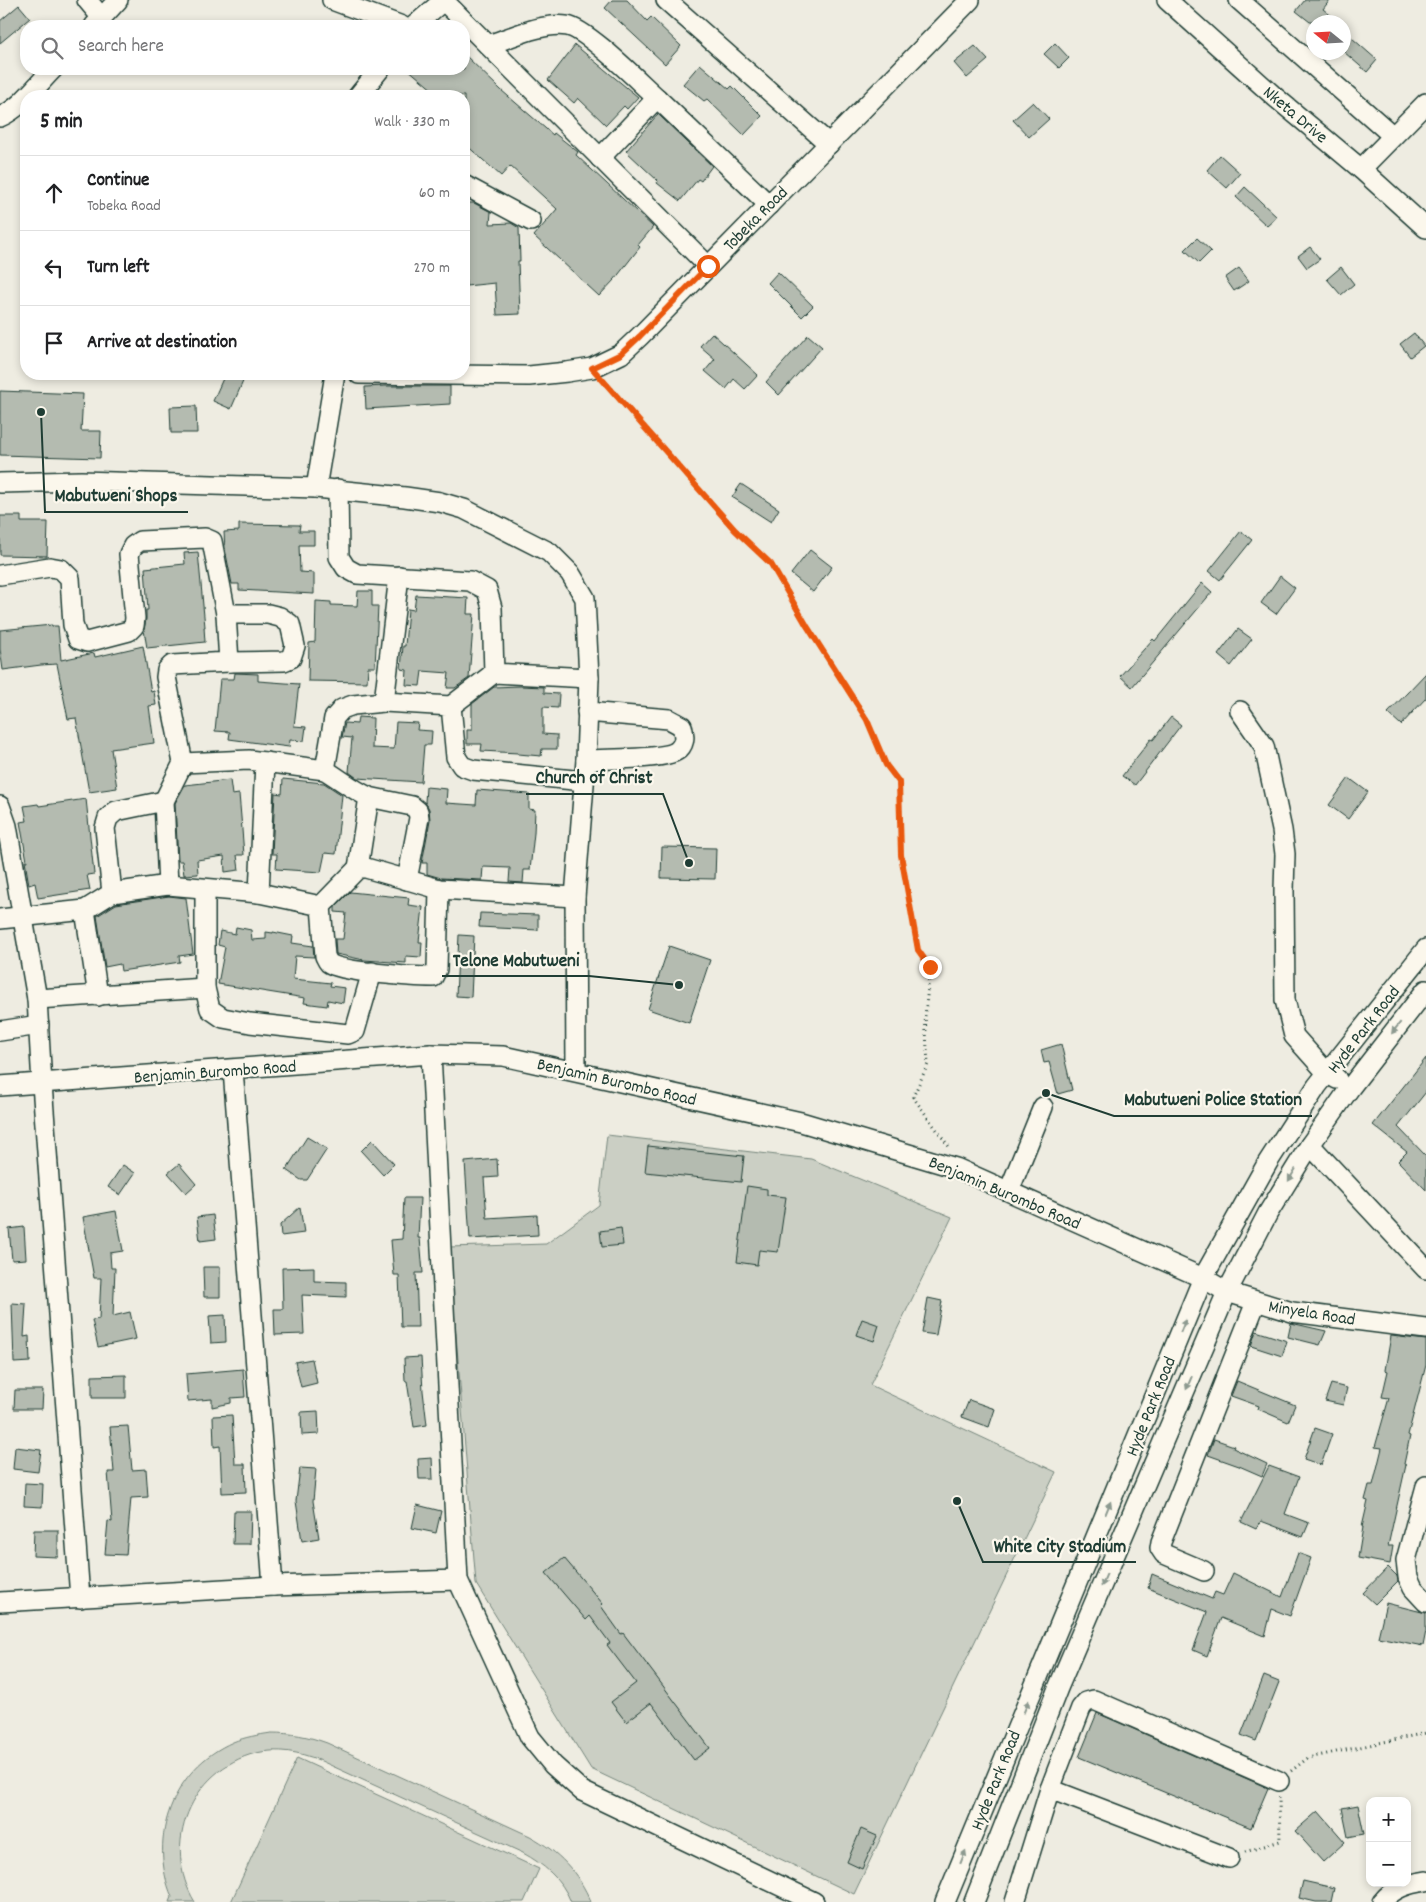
<!DOCTYPE html>
<html lang="en">
<head>
<meta charset="utf-8">
<style>
  body { margin:0; font-family:Dekko,sans-serif; background:#f6f6f6; color:#202124 }
  .controls { position:absolute; right:15px; bottom:15px; display:grid; overflow:hidden; border-radius:10px; box-shadow:0 2px 8px #0003 }
  .controls button { width:45px; height:45px; display:grid; place-items:center; padding:0; border:0; border-bottom:1px solid #e0e0e0; background:#fff; color:#202124; font:25px sans-serif }
  .compass { position:absolute; left:1306px; top:15px; width:45px; height:45px; border-radius:50%; background:#fff; box-shadow:0 2px 8px #0003; rotate:288deg }
  .stop { position:absolute; width:15px; height:15px; margin:-11px; border:4px solid #ea580c; border-radius:50%; background:#fff }
  .stop.end { background:#ea580c; border-color:#fff; box-shadow:0 1px 5px #0008 }
  .list { margin:0; padding:0; list-style:none }
  h2 { display:flex; justify-content:space-between; align-items:center; height:65px; margin:0; padding:0 20px; font-size:21px }
  h2 small { font-size:16px; font-weight:400; color:#757577 }
  .list li { display:grid; grid-template-columns:32px 1fr auto; gap:15px; align-items:center; box-sizing:border-box; height:75px; padding:0 20px; border-top:1px solid #e0e0e0 }
  .list b { display:block; font-size:19px; white-space:nowrap }
  .list p { margin:0; font-size:16px; white-space:nowrap; color:#757577 }
  .list em { font-size:16px; font-style:normal; color:#757577 }
  .icon { flex:none; width:28px; height:28px; fill:none; stroke:currentColor; stroke-width:2; stroke-linecap:round; stroke-linejoin:round }
  .map { position:relative; flex:none; width:1426px; height:1902px; overflow:hidden }
  .search { position:absolute; background:#fff; box-shadow:0 2px 8px #0003; left:20px; top:20px; width:450px; height:55px; display:flex; align-items:center; gap:12px; box-sizing:border-box; padding:0 18px; border-radius:20px; color:#757577; font-size:19px }
  .panel { position:absolute; background:#fff; box-shadow:0 2px 8px #0003; left:20px; top:90px; width:450px; height:290px; border-radius:20px }
  .map>svg:first-child { display:block }
</style>
</head>
<body>
<div class="map">
<svg width="1426" height="1902" viewBox="0 0 1426 1902">
  <rect width="100%" height="100%" fill="#eeece1"/>
  <filter id="ink" filterUnits="userSpaceOnUse"><feTurbulence type="fractalNoise" baseFrequency=".02" numOctaves="2"/><feDisplacementMap in="SourceGraphic" scale="10" xChannelSelector="R" yChannelSelector="G"/><feConvolveMatrix kernelMatrix="1 2 1 2 8 2 1 2 1" color-interpolation-filters="sRGB"/></filter>
  <g filter="url(#ink)">
    <g fill="#cbcfc4" stroke="#75867c">
      <polygon points="607,1135 811,1159 952,1217 870,1385 1056,1472 854,1894 591,1769 476,1584 449,1247 546,1244 599,1205"/>
      <path d="M271 1733C291 1733 308 1736 327 1743L530 1836C559 1852 578 1872 591 1902H571C562 1879 543 1864 523 1853L319 1760C299 1752 278 1748 256 1753 191 1769 160 1846 195 1902H170L172 1897C147 1838 173 1768 233 1742 245 1737 258 1735 271 1733Z"/>
      <polygon points="297,1758 539,1869 524,1902 231,1902"/>
    </g>
    <g fill="#b4bbb0" stroke="#1f3d34">
      <polygon points="612,0 627,0 647,21 651,17 681,46 665,64 605,8"/>
      <polygon points="1305,0 1330,0 1323,9 1339,22 1310,22 1296,11"/>
      <polygon points="19,5 30,18 0,43 0,21"/>
      <polygon points="1344,31 1377,60 1367,72 1344,52"/>
      <polygon points="1055,43 1069,58 1059,68 1044,54"/>
      <polygon points="575,45 638,97 627,109 624,106 606,125 578,98 574,103 548,80"/>
      <polygon points="975,46 988,60 967,78 954,63"/>
      <polygon points="464,54 501,90 553,135 554,133 578,152 576,155 653,227 638,245 640,247 615,279 599,296 534,236 557,209 510,166 501,176 464,143 464,96 440,96 408,69 464,69"/>
      <polygon points="700,64 729,89 732,86 762,116 744,135 707,99 704,101 683,84"/>
      <polygon points="1033,102 1049,119 1029,137 1013,120"/>
      <polygon points="658,114 712,166 701,181 698,179 680,201 657,183 658,181 626,151"/>
      <polygon points="1220,155 1240,173 1227,188 1207,170"/>
      <polygon points="1245,187 1277,217 1267,226 1236,197"/>
      <polygon points="468,203 474,203 491,212 490,224 511,223 519,228 520,261 518,261 520,314 497,315 495,283 466,286 464,257"/>
      <polygon points="1197,238 1211,251 1199,263 1185,250"/>
      <polygon points="1310,247 1320,259 1307,268 1298,256"/>
      <polygon points="1341,267 1354,284 1341,295 1327,279"/>
      <polygon points="1239,268 1249,281 1234,291 1225,278"/>
      <polygon points="778,272 813,306 802,317 768,283"/>
      <polygon points="712,333 758,375 745,389 734,379 726,389 705,371 715,359 700,346"/>
      <polygon points="1414,333 1424,346 1410,357 1400,344"/>
      <polygon points="808,335 822,347 779,395 766,382"/>
      <polygon points="225,374 232,374 244,379 231,409 213,401"/>
      <polygon points="385,386 450,386 450,404 366,409 365,387"/>
      <polygon points="0,391 83,394 81,431 101,431 100,458 0,455"/>
      <polygon points="196,406 197,433 171,433 170,407"/>
      <polygon points="741,484 779,509 771,522 732,497"/>
      <polygon points="0,516 21,516 21,522 48,522 47,556 0,555"/>
      <polygon points="239,524 300,525 299,531 314,531 314,545 299,545 300,572 314,573 314,594 239,590 239,584 232,584 225,549 224,532 239,531"/>
      <polygon points="1241,531 1252,540 1220,580 1209,571"/>
      <polygon points="810,550 832,567 813,592 791,574"/>
      <polygon points="198,552 205,627 204,627 205,642 147,648 144,630 146,619 146,610 148,610 145,568 185,564 184,553"/>
      <polygon points="1280,576 1295,588 1276,614 1261,603"/>
      <polygon points="1202,583 1212,592 1132,687 1120,676 1153,639 1155,641"/>
      <polygon points="358,591 372,591 372,606 378,606 375,667 368,667 367,682 308,681 309,643 315,642 316,601 331,602 331,605 357,606"/>
      <polygon points="416,595 468,598 467,614 474,614 469,678 455,688 447,688 449,673 422,671 420,686 406,685 407,670 401,669 403,646 405,646 408,609 414,610"/>
      <polygon points="52,625 52,626 58,626 61,660 94,653 95,657 143,646 151,692 154,691 156,705 149,706 154,743 111,749 117,788 89,792 76,718 68,719 57,664 41,665 3,670 0,649 0,630"/>
      <polygon points="1238,629 1252,639 1231,666 1218,655"/>
      <polygon points="235,673 258,674 258,681 299,684 294,726 306,727 304,741 290,740 289,747 266,744 229,739 230,732 215,731 220,679 234,679"/>
      <polygon points="1426,673 1426,698 1401,725 1388,713"/>
      <polygon points="520,686 544,687 544,693 559,694 558,708 543,707 543,734 557,735 557,749 542,749 541,756 518,754 518,753 481,751 482,744 467,744 467,730 472,730 472,704 494,687"/>
      <polygon points="358,717 373,718 372,748 394,749 396,722 418,723 417,730 432,731 431,745 424,745 421,782 357,778 349,772 352,738 342,737 345,723 357,724"/>
      <polygon points="1171,717 1181,725 1135,785 1122,776 1151,739 1153,740"/>
      <polygon points="1349,778 1368,792 1348,819 1329,805"/>
      <polygon points="283,779 324,783 342,795 336,854 325,853 321,872 276,869 277,854 272,854 275,793 282,794"/>
      <polygon points="230,780 232,795 239,794 241,817 244,855 237,855 239,870 225,872 224,856 197,860 198,874 184,875 182,861 178,861 175,803 185,785"/>
      <polygon points="426,787 447,789 446,803 476,805 477,790 529,794 529,809 535,810 534,833 530,870 524,870 523,883 509,882 510,868 483,867 482,880 441,878 427,874 427,863 422,863 430,820 429,809 425,802"/>
      <polygon points="86,799 94,874 87,875 90,890 38,898 35,883 29,885 25,861 27,861 20,822 27,821 24,806 38,804 39,806"/>
      <polygon points="662,847 716,848 715,879 661,878"/>
      <polygon points="350,892 409,898 408,905 423,907 419,942 422,942 421,957 406,956 406,963 364,960 336,954 335,939 343,939 346,913 335,912 335,907"/>
      <polygon points="169,896 186,898 193,954 179,956 180,962 121,971 120,964 105,967 97,916 116,904"/>
      <polygon points="480,913 538,915 538,930 479,927"/>
      <polygon points="236,927 251,930 252,940 266,939 266,932 273,933 273,932 293,936 292,943 313,946 314,957 295,956 293,979 331,983 330,986 345,988 343,1003 328,1000 327,1006 304,1003 305,998 218,984 225,947 218,945 220,931 235,934"/>
      <polygon points="459,935 474,936 471,997 456,996"/>
      <polygon points="669,946 710,960 689,1023 648,1009"/>
      <polygon points="1061,1044 1072,1090 1058,1094 1049,1062 1044,1063 1041,1050"/>
      <polygon points="1426,1058 1426,1092 1398,1127 1426,1156 1426,1190 1398,1161 1407,1152 1373,1125"/>
      <polygon points="307,1137 327,1149 307,1180 301,1180 286,1170"/>
      <polygon points="372,1140 394,1164 383,1175 361,1151"/>
      <polygon points="648,1146 744,1156 741,1182 645,1172"/>
      <polygon points="497,1159 498,1177 484,1178 487,1218 537,1215 538,1235 470,1239 465,1162"/>
      <polygon points="179,1164 196,1184 186,1193 168,1173"/>
      <polygon points="123,1165 135,1173 120,1195 108,1187"/>
      <polygon points="747,1186 767,1189 767,1195 786,1197 778,1252 759,1250 757,1265 737,1262"/>
      <polygon points="404,1198 420,1198 418,1238 420,1238 423,1273 416,1273 418,1327 401,1327 399,1275 394,1275 391,1240 402,1239"/>
      <polygon points="300,1207 304,1233 281,1236 280,1225"/>
      <polygon points="116,1211 123,1251 110,1253 111,1268 115,1268 113,1316 130,1312 136,1339 98,1347 92,1320 99,1319 101,1278 94,1278 83,1217"/>
      <polygon points="213,1215 216,1239 200,1241 197,1217"/>
      <polygon points="24,1227 26,1259 12,1260 9,1229"/>
      <polygon points="621,1228 623,1245 602,1247 600,1231"/>
      <polygon points="203,1267 220,1267 220,1297 204,1297"/>
      <polygon points="314,1267 314,1281 346,1282 346,1297 302,1295 304,1334 275,1335 274,1309 283,1309 282,1268"/>
      <polygon points="928,1298 942,1301 936,1335 922,1333"/>
      <polygon points="12,1303 26,1304 24,1337 29,1336 30,1362 14,1363"/>
      <polygon points="225,1315 226,1342 211,1343 209,1316"/>
      <polygon points="862,1319 879,1325 874,1341 856,1335"/>
      <polygon points="1291,1323 1326,1331 1320,1345 1288,1337"/>
      <polygon points="1256,1331 1287,1341 1282,1356 1251,1346"/>
      <polygon points="1391,1336 1426,1340 1426,1365 1408,1435 1410,1436 1404,1464 1406,1465 1388,1546 1393,1546 1390,1564 1358,1558 1363,1527 1362,1527 1368,1501 1365,1500 1369,1485 1373,1485 1382,1448 1375,1447 1389,1398 1382,1397 1388,1371 1385,1370"/>
      <polygon points="421,1357 423,1391 427,1425 414,1427 407,1381 405,1381 404,1358"/>
      <polygon points="312,1359 317,1383 301,1387 295,1362"/>
      <polygon points="243,1369 245,1397 231,1398 231,1403 212,1407 212,1399 188,1401 186,1374"/>
      <polygon points="126,1375 126,1398 92,1398 92,1376"/>
      <polygon points="1237,1381 1295,1405 1288,1422 1258,1409 1259,1406 1231,1396"/>
      <polygon points="1331,1384 1347,1388 1343,1405 1325,1401"/>
      <polygon points="15,1390 43,1390 42,1409 14,1409"/>
      <polygon points="969,1400 995,1409 989,1427 962,1417"/>
      <polygon points="318,1411 319,1434 302,1435 301,1412"/>
      <polygon points="232,1415 235,1464 245,1464 246,1492 222,1493 220,1446 214,1447 213,1416"/>
      <polygon points="128,1426 132,1470 146,1469 148,1497 131,1498 126,1555 105,1554 108,1521 112,1522 108,1472 114,1472 110,1427"/>
      <polygon points="1315,1428 1332,1434 1321,1465 1304,1459"/>
      <polygon points="1214,1439 1234,1446 1233,1448 1267,1464 1262,1476 1239,1466 1208,1455"/>
      <polygon points="15,1447 41,1450 38,1472 13,1469"/>
      <polygon points="432,1458 433,1479 419,1479 418,1459"/>
      <polygon points="1269,1466 1299,1477 1285,1514 1309,1523 1303,1537 1261,1521 1256,1529 1241,1522"/>
      <polygon points="300,1468 316,1469 313,1501 319,1538 302,1541 296,1501"/>
      <polygon points="25,1483 43,1484 42,1507 24,1506"/>
      <polygon points="417,1505 441,1511 436,1533 412,1528"/>
      <polygon points="234,1511 251,1511 250,1544 233,1544"/>
      <polygon points="34,1530 58,1530 58,1557 33,1556"/>
      <polygon points="1298,1553 1311,1558 1290,1616 1272,1609 1265,1636 1221,1618 1207,1656 1193,1650 1207,1612 1148,1588 1152,1574 1212,1599 1215,1592 1223,1595 1233,1573 1282,1597"/>
      <polygon points="564,1558 603,1604 601,1606 621,1634 623,1633 710,1748 694,1760 651,1703 626,1722 611,1702 636,1683 607,1645 610,1643 590,1616 586,1620 546,1573"/>
      <polygon points="1388,1567 1397,1576 1398,1581 1375,1604 1363,1593"/>
      <polygon points="1386,1603 1426,1613 1426,1631 1423,1646 1378,1637"/>
      <polygon points="1264,1676 1279,1682 1256,1741 1241,1735"/>
      <polygon points="1097,1713 1268,1788 1251,1828 1079,1757"/>
      <polygon points="1358,1805 1364,1834 1348,1837 1342,1808"/>
      <polygon points="1318,1811 1345,1842 1323,1862 1295,1831"/>
      <polygon points="861,1829 877,1836 862,1869 847,1862"/>
      <polygon points="1303,1881 1334,1888 1331,1902 1316,1902 1299,1898"/>
    </g>
    <g fill="none" stroke-linecap="round" stroke-linejoin="round">
      <g stroke="#1f3d34" stroke-width="22">
        <g id="minor">
          <polyline points="87,0 102,18"/>
          <polyline points="332,0 402,26"/>
          <polyline points="443,0 708,266"/>
          <polyline points="666,0 829,144"/>
          <polyline points="1167,0 1275,97 1361,169 1426,228"/>
          <polyline points="1239,0 1393,136"/>
          <polyline points="94,26 118,0"/>
          <polyline points="414,26 444,0"/>
          <path d="M488 45C510 38 543 22 567 26 587 29 639 82 657 98"/>
          <polyline points="358,96 380,69"/>
          <path d="M0 117C21 108 37 85 53 69"/>
          <polyline points="600,158 657,98 769,205"/>
          <polyline points="1361,169 1426,103"/>
          <polyline points="464,185 531,221"/>
          <polyline points="359,374 529,376 567,372 592,368 621,354 640,336 970,0"/>
          <polyline points="0,483 81,481 316,488 405,497 440,502 464,509 549,552 570,573 585,598 589,678 586,760 575,897 576,1071"/>
          <polyline points="316,488 335,374"/>
          <polyline points="338,489 339,557 346,568 357,574 470,581 487,590 492,608 494,673 589,678"/>
          <polyline points="0,575 50,567 61,569 70,578 73,625 78,639 87,642 129,631 134,626 135,618 129,554 133,546 140,541 205,538 212,541 226,614 229,662 172,665 167,670 166,677 183,763 164,801 168,885"/>
          <polyline points="399,576 384,702 451,706 456,757 462,766 473,770 584,781"/>
          <polyline points="226,614 268,614 280,617 290,624 295,646 291,658 284,661 229,662"/>
          <polyline points="451,706 494,673"/>
          <polyline points="1240,711 1264,746 1282,830 1285,854 1284,891 1285,1000 1294,1036 1327,1073 1337,1079"/>
          <path d="M586 760C603 759 670 760 679 749 686 742 684 734 682 726L669 719 587 712"/>
          <path d="M183 763 249 760 325 770C340 779 353 790 369 797L358 868"/>
          <polyline points="325,770 334,718 342,709 353,705 384,702"/>
          <polyline points="369,797 412,806 418,811 419,818 407,880"/>
          <polyline points="0,806 7,826 37,999 42,1084 80,1598"/>
          <polyline points="205,889 205,988 210,1009 223,1018 250,1023 348,1034 355,1031 372,972"/>
          <polyline points="112,893 105,828 108,818 116,811 164,801"/>
          <polyline points="259,893 265,762"/>
          <path d="M321 906 325 956C326 958 327 961 329 963 340 972 416 977 433 977L437 969 439 889"/>
          <polyline points="85,910 98,996"/>
          <polyline points="0,919 85,910 112,893 168,885 259,893 321,906 358,868 366,868 439,889 575,897"/>
          <polyline points="37,999 205,988"/>
          <polyline points="0,1031 39,1025"/>
          <polyline points="431,1054 458,1580 530,1737 553,1765 582,1791 814,1902"/>
          <polyline points="233,1070 273,1586"/>
          <polyline points="0,1086 431,1054 503,1056 801,1122 956,1168 1203,1278 1227,1292 1292,1312 1426,1329"/>
          <polyline points="1310,1145 1426,1269"/>
          <polyline points="1009,1191 1043,1107"/>
          <polyline points="1426,1486 1406,1560 1408,1577 1413,1588 1426,1602"/>
          <polyline points="1204,1571 1164,1554 1160,1548 1161,1542 1256,1302"/>
          <polyline points="0,1602 273,1586 458,1580"/>
          <polyline points="1050,1789 1229,1858"/>
          <polyline points="945,1902 1203,1278 1268,1162 1317,1086 1426,949"/>
          <polyline points="974,1902 1058,1688 1227,1292 1268,1213 1310,1145 1350,1088 1426,990"/>
          <polyline points="1015,1902 1050,1789 1081,1708 1086,1702 1094,1700 1279,1781"/>
          <path d="M1382 1902C1394 1887 1408 1884 1426 1881"/>
        </g>
      </g>
      <g stroke="#1f3d34" stroke-width="3" stroke-dasharray="1 4" stroke-linecap="butt">
        <polyline points="604,381 735,530 771,564 807,626 867,720 886,765 899,782 901,855 918,950 930,967 925,1016 928,1064 913,1097 950,1148"/>
        <polyline points="1291,1771 1308,1758 1426,1733"/>
        <polyline points="1245,1852 1280,1841 1279,1797"/>
      </g>
      <use href="#minor" stroke="#fbf7ec" stroke-width="19"/>
    </g>
    <defs><path id="oneway-solid" d="M-6-.8H1V-3.2L6.5 0L1 3.2V.8H-6Z" transform="scale(1.25)"/></defs>
    <g fill="#8d9a90">
      <use href="#oneway-solid" transform="translate(1396 1028) rotate(128)"/>
      <use href="#oneway-solid" transform="translate(1292 1175) rotate(121)"/>
      <use href="#oneway-solid" transform="translate(1183 1326) rotate(-68)"/>
      <use href="#oneway-solid" transform="translate(1189 1383) rotate(113)"/>
      <use href="#oneway-solid" transform="translate(1108 1508) rotate(-68)"/>
      <use href="#oneway-solid" transform="translate(1104 1580) rotate(113)"/>
      <use href="#oneway-solid" transform="translate(1026 1707) rotate(-68)"/>
      <use href="#oneway-solid" transform="translate(963 1857) rotate(-68)"/>
    </g>
  </g>
  <g fill="none" stroke-linecap="round" stroke-linejoin="round" filter="url(#ink)">
    <polyline stroke="#ea580c" stroke-width="6" points="708,266 640,336 621,354 592,368 735,530 771,564 807,626 867,720 886,765 899,782 901,855 918,950 930,967"/>
  </g>
  <g text-anchor="middle" stroke-width="4.5" stroke-linejoin="round" paint-order="stroke">
    <g font-size="18" fill="#1f3d34" stroke="#fbf7ec">
      <text transform="translate(1296 114) rotate(40)" y="6">Nketa Drive</text>
      <text transform="translate(755 218) rotate(-45)" y="6">Tobeka Road</text>
      <text transform="translate(1363 1029) rotate(-52)" y="6">Hyde Park Road</text>
      <text transform="translate(215 1071) rotate(-4)" y="6">Benjamin Burombo Road</text>
      <text transform="translate(617 1081) rotate(13)" y="6">Benjamin Burombo Road</text>
      <text transform="translate(1005 1192) rotate(23)" y="6">Benjamin Burombo Road</text>
      <text transform="translate(1312 1312) rotate(9)" y="6">Minyela Road</text>
      <text transform="translate(1150 1406) rotate(-68)" y="6">Hyde Park Road</text>
      <text transform="translate(995 1780) rotate(-68)" y="6">Hyde Park Road</text>
    </g>
  </g>
  <path fill="none" stroke="#1f3d34" stroke-width="2" d="M41 412L45 512H188M689 863L663 794H526M679 985L589 976H442M1046 1093L1114 1116H1312M957 1501L983 1562H1136"/>
  <g fill="#1f3d34" stroke="#fbf7ec" stroke-width="2">
    <circle cx="41" cy="412" r="5"/>
    <circle cx="689" cy="863" r="5"/>
    <circle cx="679" cy="985" r="5"/>
    <circle cx="1046" cy="1093" r="5"/>
    <circle cx="957" cy="1501" r="5"/>
  </g>
  <g font-size="19" text-anchor="middle" font-weight="bold" fill="#1f3d34" stroke="#fbf7ec" stroke-width="4.5" stroke-linejoin="round" paint-order="stroke">
    <text x="116" y="501">Mabutweni Shops</text>
    <text x="594" y="783">Church of Christ</text>
    <text x="516" y="966">Telone Mabutweni</text>
    <text x="1213" y="1105">Mabutweni Police Station</text>
    <text x="1060" y="1552">White City Stadium</text>
  </g>
</svg>
<div class="controls">
<button>+</button>
<button>−</button>
</div>
<svg class="compass" viewBox="-18 -18 36 36"><path d="M0-13l5 13h-10z" fill="#e53935"/><path d="M0 13l5-13h-10z" fill="#757577"/></svg>
<div class="stop" style="left:708px;top:266px"></div>
<div class="stop end" style="left:930px;top:967px"></div>
<div class="search"><svg class="icon" aria-label="search" viewBox="0 0 24 24"><circle cx="10" cy="10" r="6"/><path d="M15 15l6 6"/></svg>Search here</div>
<section class="panel">
<h2>5 min<small>Walk · 330 m</small></h2>
<ul class="list">
<li><svg class="icon" aria-label="ahead" viewBox="0 0 24 24"><path d="M12 20V5M6 11l6-6 6 6"/></svg><div><b>Continue</b><p>Tobeka Road</p></div><em>60 m</em></li>
<li><svg class="icon" aria-label="left" viewBox="0 0 24 24"><path d="M17 20v-9H6M10 6l-5 5 5 5"/></svg><div><b>Turn left</b></div><em>270 m</em></li>
<li><svg class="icon" aria-label="arrive" viewBox="0 0 24 24"><path d="M6 21V4h12l-3 4 3 4H6"/></svg><div><b>Arrive at destination</b></div></li>
</ul>
</section>
</div>
</body>
</html>
